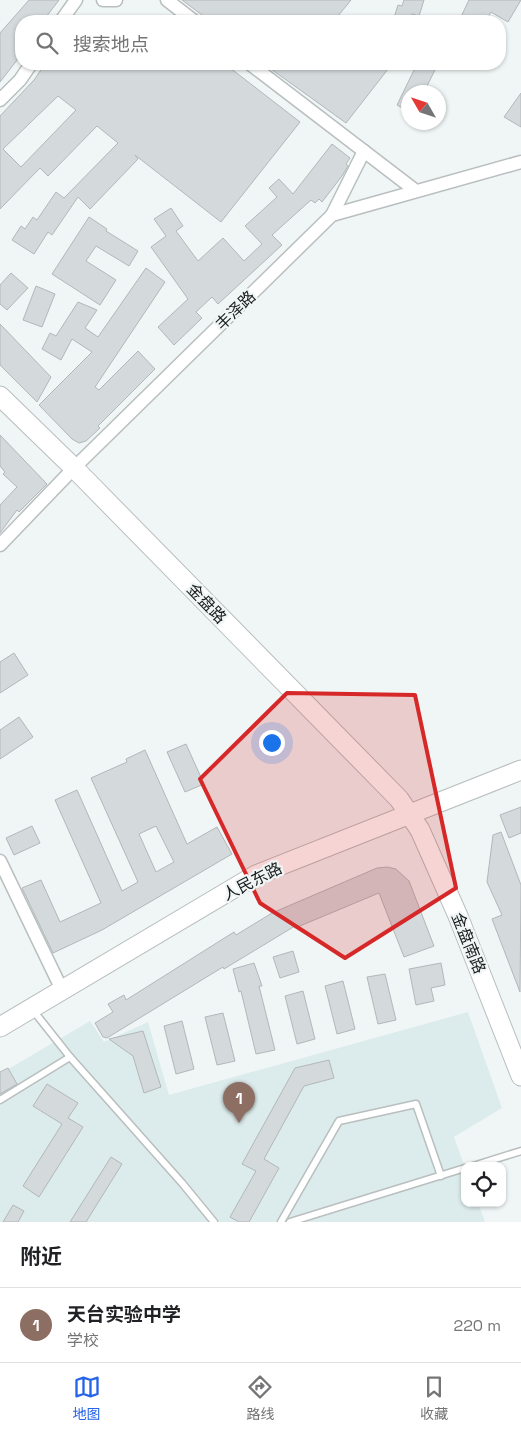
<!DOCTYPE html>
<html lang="zh">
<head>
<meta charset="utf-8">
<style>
  body { margin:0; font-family:"Space Grotesk","Noto Sans SC",sans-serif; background:#f6f6f6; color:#202124 }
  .controls { position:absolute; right:15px; bottom:15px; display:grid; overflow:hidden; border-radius:10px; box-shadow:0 1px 4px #0004 }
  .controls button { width:45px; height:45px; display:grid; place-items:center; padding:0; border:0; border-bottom:1px solid #e0e0e0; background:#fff; color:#202124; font:25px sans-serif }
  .compass { position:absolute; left:401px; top:85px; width:45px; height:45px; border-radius:50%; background:#fff; box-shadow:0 1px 4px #0004; rotate:309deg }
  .you { position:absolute; left:271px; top:742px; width:18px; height:18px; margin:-12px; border:4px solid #fff; border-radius:50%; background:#1a73e8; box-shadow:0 0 0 8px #1a73e833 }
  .badge { display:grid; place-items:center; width:32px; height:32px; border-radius:50%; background:#2563eb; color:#fff; font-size:16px; font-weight:700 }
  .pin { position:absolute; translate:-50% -41px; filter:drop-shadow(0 1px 2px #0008) }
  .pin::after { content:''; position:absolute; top:26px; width:18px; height:15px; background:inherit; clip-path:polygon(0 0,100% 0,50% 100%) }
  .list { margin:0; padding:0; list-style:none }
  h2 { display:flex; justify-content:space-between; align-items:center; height:65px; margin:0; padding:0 20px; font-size:21px }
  h2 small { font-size:16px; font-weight:400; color:#757577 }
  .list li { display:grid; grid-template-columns:32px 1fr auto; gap:15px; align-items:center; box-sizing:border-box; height:75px; padding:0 20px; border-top:1px solid #e0e0e0 }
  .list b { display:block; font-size:19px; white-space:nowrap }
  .list p { margin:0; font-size:16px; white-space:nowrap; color:#757577 }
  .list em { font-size:16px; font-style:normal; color:#757577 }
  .icon { flex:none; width:28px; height:28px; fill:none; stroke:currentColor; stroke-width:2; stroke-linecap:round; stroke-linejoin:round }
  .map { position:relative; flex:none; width:521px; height:1222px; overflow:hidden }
  .search { position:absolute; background:#fff; box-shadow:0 1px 4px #0004; left:15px; right:15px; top:15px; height:55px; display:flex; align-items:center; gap:12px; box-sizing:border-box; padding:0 18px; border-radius:20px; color:#757577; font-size:19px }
  .sheet { height:140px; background:#fff }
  nav { display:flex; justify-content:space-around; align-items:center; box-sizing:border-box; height:70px; border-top:1px solid #e0e0e0; background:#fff; font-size:14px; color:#757577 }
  nav a { display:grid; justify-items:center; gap:2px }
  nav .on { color:#2563eb }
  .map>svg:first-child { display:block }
</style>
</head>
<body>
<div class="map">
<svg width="521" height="1222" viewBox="0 0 521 1222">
  <rect width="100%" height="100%" fill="#f0f6f6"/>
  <polygon fill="#dcebeb" points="468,1012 502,1108 454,1137 465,1167 465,1203 478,1203 485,1222 0,1222 0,1074 90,1021 104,1042 148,1022 169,1095"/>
  <g fill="#d4d9db" stroke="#b2b7b9" fill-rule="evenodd">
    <polygon points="29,0 59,0 43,21 21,21 21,55 0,82 0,33"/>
    <polygon points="182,0 351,0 334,21 210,21"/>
    <polygon points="404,0 424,0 419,16 412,14 410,21 393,21 398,5 402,6"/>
    <polygon points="469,0 521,0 508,22 491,12 486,21 459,21"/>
    <path d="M45 64H225L300 122 221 222 135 155 138 159 90 209 78 197 52 235 48 232 34 254 12 240 21 226 25 229 33 217 37 220 56 192 64 198 118 143 97 126 48 176 40 168 0 209V116L34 80ZM58 96 76 110 21 167 3 149Z"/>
    <polygon points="264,64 392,64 346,123"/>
    <polygon points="417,64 438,64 424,92 408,92 408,111 397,105"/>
    <polygon points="521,93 521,127 504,117"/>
    <polygon points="332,144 350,158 346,164 348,166 342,176 322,202 319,199 315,203 311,200 272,235 282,245 218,304 212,297 196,312 202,318 174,345 158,327 188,299 151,247 166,236 154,219 171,208 183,226 176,231 198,261 223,238 244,261 262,244 245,226 277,197 269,188 279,179 293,194"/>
    <polygon points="89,217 107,229 106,231 138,251 129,266 96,246 86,261 116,280 100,305 52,274"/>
    <polygon points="146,268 165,282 95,387 99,390 138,351 155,369 98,426 100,428 86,441 79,443 72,439 39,405 92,352 72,339 61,360 42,349 50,333 56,336 78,302 97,310 85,328 98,337"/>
    <polygon points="11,273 28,288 7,310 0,304 0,285"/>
    <polygon points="36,286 55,294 42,327 23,320"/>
    <polygon points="0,324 51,377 37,402 0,365"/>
    <polygon points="0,435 47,484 19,512 17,510 0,533 0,505 17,487 3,474 5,472 0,466"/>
    <polygon points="14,653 28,675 0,693 0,662"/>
    <polygon points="19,717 33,737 0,759 0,730"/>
    <polygon points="186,744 204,784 185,792 167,752"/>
    <path d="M145 750 187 844 217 827 232 854 102 930 53 953 22 888 41 880 60 922 101 903 55 800 77 790 122 891 138 882 91 778 127 762 126 759ZM156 826 174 862 156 872 139 834Z"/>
    <polygon points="521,807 521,833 509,838 500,815"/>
    <polygon points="32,826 40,843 14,855 6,838"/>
    <polygon points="501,832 521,885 520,992 492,919 502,915 487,882 493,835"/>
    <polygon points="387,867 396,869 409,881 434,946 404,957 379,893 295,928 295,926 224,969 223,967 107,1038 103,1037 95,1023 113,1012 108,1004 124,995 126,1000 234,932 236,935 272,913 377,868"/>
    <polygon points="293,951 299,972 280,978 273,957"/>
    <polygon points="254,963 262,986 259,986 275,1050 256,1054 241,991 239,992 233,969"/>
    <polygon points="441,963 445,985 431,988 434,1001 416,1005 409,969"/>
    <polygon points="385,974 396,1020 378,1024 367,977"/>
    <polygon points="343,981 355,1029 337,1034 325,986"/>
    <polygon points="303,991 315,1039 297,1044 285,996"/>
    <polygon points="223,1013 235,1061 217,1065 205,1017"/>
    <polygon points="182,1021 194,1069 176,1074 164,1026"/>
    <polygon points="143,1031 161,1087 144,1093 133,1056 109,1039"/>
    <polygon points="329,1060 334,1078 304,1086 264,1159 279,1168 249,1222 239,1222 230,1217 256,1171 242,1164 295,1068"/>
    <polygon points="8,1068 17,1084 0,1094 0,1072"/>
    <polygon points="47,1084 78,1103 68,1118 83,1127 39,1197 23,1186 62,1124 33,1106"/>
    <polygon points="111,1157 122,1164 86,1222 70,1222"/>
    <polygon points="13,1205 24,1211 18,1222 3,1222"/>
  </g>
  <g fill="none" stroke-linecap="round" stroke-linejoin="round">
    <g stroke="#b9bebe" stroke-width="9">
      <g id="lane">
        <polyline points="32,1009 70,1057 182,1183 214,1222"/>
        <polyline points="0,1100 70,1057"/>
        <polyline points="473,1166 521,1151"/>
        <polyline points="281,1222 339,1121 416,1104 441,1176"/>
        <polyline points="290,1222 465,1168"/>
      </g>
    </g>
    <g stroke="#b9bebe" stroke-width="15">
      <g id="street">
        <polyline points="103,0 116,0"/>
        <polyline points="167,0 194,21"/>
        <polyline points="61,21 76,0"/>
        <polyline points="250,64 416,191"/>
        <polyline points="0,100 20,80 31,64"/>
        <polyline points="332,215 364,151"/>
        <polyline points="0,545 74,468 332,215 521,162"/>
        <polyline points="0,861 62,990"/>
      </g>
    </g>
    <g stroke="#b9bebe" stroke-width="21">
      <g id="secondary">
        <polyline points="0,396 74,468 399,799 420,830 458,916 521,1076"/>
        <polyline points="0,1027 256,875 521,770"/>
      </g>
    </g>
    <use href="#lane" stroke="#fff" stroke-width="6"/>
    <use href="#street" stroke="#fff" stroke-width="12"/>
    <use href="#secondary" stroke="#fff" stroke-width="19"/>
  </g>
  <path fill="#d62828" fill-opacity="0.2" stroke="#d62828" stroke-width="4" stroke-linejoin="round" d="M287 693 415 695 456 888 345 958 260 903 200 779Z"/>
  <g text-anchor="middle" stroke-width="4.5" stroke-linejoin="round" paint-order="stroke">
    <g font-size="16" fill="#191b1b" stroke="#f0f6f6">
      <text transform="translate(235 310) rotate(-44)" y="6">丰泽路</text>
      <text transform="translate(207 603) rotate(46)" y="6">金盘路</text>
      <text transform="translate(252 881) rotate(-27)" y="6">人民东路</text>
      <text transform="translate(469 943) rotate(68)" y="6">金盘南路</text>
    </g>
  </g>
</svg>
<div class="controls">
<button><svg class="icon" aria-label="locate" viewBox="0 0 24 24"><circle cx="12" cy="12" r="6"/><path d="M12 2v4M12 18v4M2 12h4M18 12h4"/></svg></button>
</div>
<svg class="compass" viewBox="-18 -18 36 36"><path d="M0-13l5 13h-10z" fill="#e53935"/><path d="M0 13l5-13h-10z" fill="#757577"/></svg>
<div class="you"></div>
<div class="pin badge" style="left:239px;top:1123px;background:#8d6e63">1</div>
<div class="search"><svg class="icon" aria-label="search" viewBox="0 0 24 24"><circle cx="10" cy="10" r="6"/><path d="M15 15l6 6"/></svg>搜索地点</div>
</div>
<section class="sheet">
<h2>附近<small></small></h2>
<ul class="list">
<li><span class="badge" style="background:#8d6e63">1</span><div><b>天台实验中学</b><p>学校</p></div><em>220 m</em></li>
</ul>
</section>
<nav>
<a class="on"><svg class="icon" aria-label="map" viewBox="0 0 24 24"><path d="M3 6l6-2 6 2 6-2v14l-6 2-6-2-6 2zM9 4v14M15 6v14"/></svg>地图</a>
<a><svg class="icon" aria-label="directions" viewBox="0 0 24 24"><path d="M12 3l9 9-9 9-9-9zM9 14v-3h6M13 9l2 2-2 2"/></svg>路线</a>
<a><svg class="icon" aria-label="saved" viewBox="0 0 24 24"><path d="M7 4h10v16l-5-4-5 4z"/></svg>收藏</a>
</nav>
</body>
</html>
